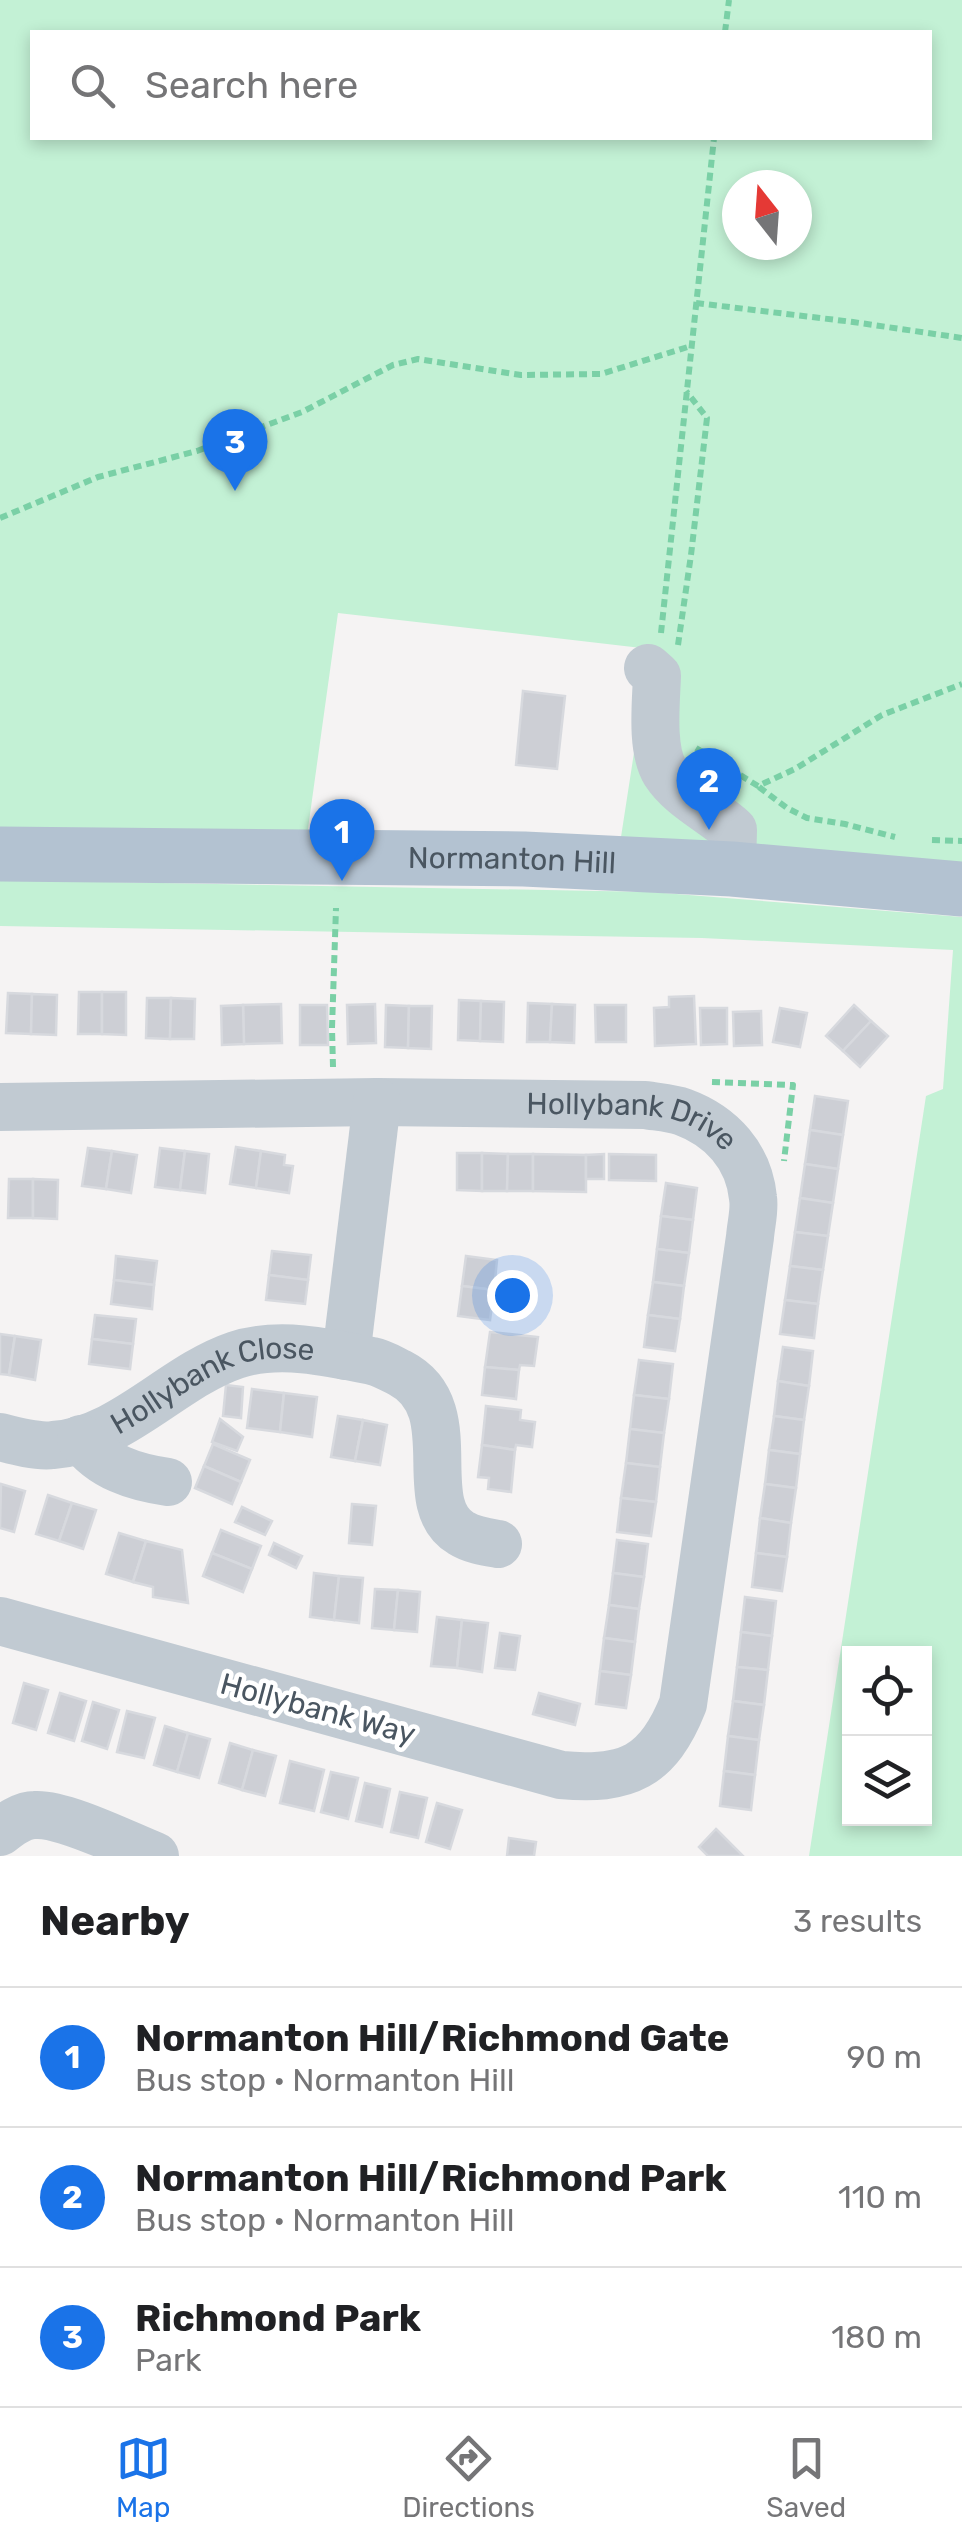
<!DOCTYPE html>
<html lang="en">
<head>
<meta charset="utf-8">
<style>
  body { margin:0; font-family:Rubik,sans-serif; background:#f2f2f2; color:#202124 }
  .controls { position:absolute; right:30px; bottom:30px; display:grid; overflow:hidden; border-radius:0px; box-shadow:0 5px 15px #0003 }
  .controls button { width:90px; height:90px; display:grid; place-items:center; padding:0; border:0; border-bottom:2px solid #e0e0e0; background:#fff; color:#202124; font:50px sans-serif }
  .compass { position:absolute; left:722px; top:170px; width:90px; height:90px; border-radius:50%; background:#fff; box-shadow:0 5px 15px #0003; rotate:343deg }
  .you { position:absolute; left:512px; top:1295px; width:35px; height:35px; margin:-25px; border:8px solid #fff; border-radius:50%; background:#1a73e8; box-shadow:0 0 0 15px #1a73e833 }
  .badge { display:grid; place-items:center; width:65px; height:65px; border-radius:50%; background:#1a73e8; color:#fff; font-size:32px; font-weight:700 }
  .pin { position:absolute; translate:-50% -82px; filter:drop-shadow(0 2px 5px #0008) }
  .pin::after { content:''; position:absolute; top:52px; width:35px; height:30px; background:inherit; clip-path:polygon(0 0,100% 0,50% 100%) }
  .list { margin:0; padding:0; list-style:none }
  h2 { display:flex; justify-content:space-between; align-items:center; height:130px; margin:0; padding:0 40px; font-size:42px }
  h2 small { font-size:32px; font-weight:400; color:#757577 }
  .list li { display:grid; grid-template-columns:65px 1fr auto; gap:30px; align-items:center; box-sizing:border-box; height:140px; padding:0 40px; border-top:2px solid #e0e0e0 }
  .list b { display:block; font-size:38px; white-space:nowrap }
  .list p { margin:0; font-size:32px; white-space:nowrap; color:#757577 }
  .list em { font-size:32px; font-style:normal; color:#757577 }
  .icon { flex:none; width:55px; height:55px; fill:none; stroke:currentColor; stroke-width:2; stroke-linecap:round; stroke-linejoin:round }
  .map { position:relative; flex:none; width:962px; height:1856px; overflow:hidden }
  .search { position:absolute; background:#fff; box-shadow:0 5px 15px #0003; left:30px; right:30px; top:30px; height:110px; display:flex; align-items:center; gap:25px; box-sizing:border-box; padding:0 35px; border-radius:0px; color:#757577; font-size:38px }
  .sheet { height:550px; background:#fff }
  nav { display:flex; justify-content:space-around; align-items:center; box-sizing:border-box; height:140px; border-top:2px solid #e0e0e0; background:#fff; font-size:28px; color:#757577 }
  nav a { display:grid; justify-items:center; gap:5px }
  nav .on { color:#1a73e8 }
  .map>svg:first-child { display:block }
</style>
</head>
<body>
<div class="map">
<svg width="962" height="1856" viewBox="0 0 962 1856">
  <rect width="100%" height="100%" fill="#f5f3f3"/>
  <g fill="#c3f1d5" fill-rule="evenodd">
    <path d="M0 0H962V883L619 850 650 649 338 613 306 843 0 841ZM32 32H930V138H32ZM737 185H797V245H737Z"/>
    <path d="M0 880 651 892 962 917V1856H809L926 1096 943 1089 953 950 702 938 0 926ZM850 1654H924V1818H850Z"/>
  </g>
  <g fill="#cdcfd5" stroke="#d7d9de" stroke-width="2.5">
    <polygon points="523,691 565,696 557,769 516,765"/>
    <polygon points="79,992 102,992 102,1034 78,1034"/>
    <polygon points="102,992 126,992 126,1035 102,1034"/>
    <polygon points="8,993 32,994 31,1034 6,1033"/>
    <polygon points="32,994 57,995 56,1035 31,1034"/>
    <polygon points="694,996 696,1044 655,1046 654,1008 669,1007 669,997"/>
    <polygon points="147,998 171,998 170,1039 146,1038"/>
    <polygon points="171,998 195,999 194,1039 170,1039"/>
    <polygon points="459,1000 481,1001 480,1041 458,1040"/>
    <polygon points="481,1001 504,1002 503,1042 480,1041"/>
    <polygon points="528,1003 552,1004 550,1042 527,1042"/>
    <polygon points="281,1004 282,1043 244,1044 243,1005"/>
    <polygon points="375,1004 376,1043 348,1044 347,1005"/>
    <polygon points="552,1004 575,1005 574,1043 550,1042"/>
    <polygon points="243,1005 244,1044 222,1045 221,1006"/>
    <polygon points="300,1005 327,1005 328,1045 300,1045"/>
    <polygon points="386,1005 409,1006 408,1048 385,1047"/>
    <polygon points="595,1005 626,1005 626,1042 596,1042"/>
    <polygon points="854,1005 871,1021 843,1051 826,1036"/>
    <polygon points="409,1006 432,1006 431,1049 408,1048"/>
    <polygon points="700,1008 727,1008 727,1044 701,1045"/>
    <polygon points="780,1008 807,1013 800,1047 773,1042"/>
    <polygon points="761,1011 762,1045 734,1046 733,1012"/>
    <polygon points="871,1021 888,1036 860,1067 843,1051"/>
    <polygon points="815,1096 848,1101 843,1135 810,1130"/>
    <polygon points="810,1130 843,1135 838,1169 805,1164"/>
    <polygon points="236,1147 261,1151 256,1188 230,1184"/>
    <polygon points="88,1148 112,1151 106,1189 82,1186"/>
    <polygon points="160,1148 185,1151 180,1190 155,1187"/>
    <polygon points="112,1151 137,1155 131,1193 106,1189"/>
    <polygon points="185,1151 209,1154 205,1193 180,1190"/>
    <polygon points="261,1151 285,1155 284,1165 293,1166 289,1193 256,1188"/>
    <polygon points="457,1153 482,1153 482,1191 457,1190"/>
    <polygon points="482,1153 508,1154 507,1191 482,1191"/>
    <polygon points="508,1154 533,1154 533,1191 507,1191"/>
    <polygon points="533,1154 586,1155 586,1192 533,1191"/>
    <polygon points="604,1154 604,1179 586,1179 586,1155"/>
    <polygon points="609,1154 656,1155 656,1181 609,1180"/>
    <polygon points="805,1164 838,1169 833,1203 800,1198"/>
    <polygon points="9,1179 33,1179 33,1218 8,1218"/>
    <polygon points="33,1179 58,1180 57,1219 33,1218"/>
    <polygon points="666,1183 697,1188 693,1220 661,1216"/>
    <polygon points="800,1198 833,1203 828,1236 795,1232"/>
    <polygon points="661,1216 693,1220 689,1253 657,1249"/>
    <polygon points="795,1232 828,1236 823,1270 790,1266"/>
    <polygon points="657,1249 689,1253 684,1286 653,1282"/>
    <polygon points="272,1251 311,1255 308,1280 269,1275"/>
    <polygon points="116,1256 157,1261 154,1285 114,1280"/>
    <polygon points="466,1256 497,1260 494,1290 462,1286"/>
    <polygon points="790,1266 823,1270 818,1304 785,1300"/>
    <polygon points="269,1275 308,1280 305,1304 266,1300"/>
    <polygon points="114,1280 154,1285 152,1309 111,1304"/>
    <polygon points="653,1282 684,1286 680,1319 648,1315"/>
    <polygon points="462,1286 494,1290 490,1320 458,1316"/>
    <polygon points="785,1300 818,1304 814,1338 780,1334"/>
    <polygon points="95,1315 136,1319 133,1344 92,1339"/>
    <polygon points="648,1315 680,1319 675,1351 644,1347"/>
    <polygon points="490,1332 538,1337 534,1366 520,1365 519,1370 485,1367"/>
    <polygon points="0,1334 15,1336 9,1375 0,1374"/>
    <polygon points="15,1336 41,1340 35,1380 9,1375"/>
    <polygon points="92,1339 133,1344 130,1369 89,1364"/>
    <polygon points="783,1347 813,1351 809,1386 778,1381"/>
    <polygon points="639,1360 673,1364 669,1399 634,1395"/>
    <polygon points="485,1367 519,1370 516,1399 482,1395"/>
    <polygon points="778,1381 809,1386 804,1420 774,1416"/>
    <polygon points="226,1385 243,1387 241,1418 223,1416"/>
    <polygon points="252,1389 284,1393 280,1432 247,1428"/>
    <polygon points="284,1393 317,1397 312,1437 280,1432"/>
    <polygon points="634,1395 669,1399 664,1433 630,1429"/>
    <polygon points="486,1406 521,1410 520,1420 535,1422 532,1447 516,1445 515,1450 482,1445"/>
    <polygon points="338,1416 363,1420 355,1461 331,1457"/>
    <polygon points="774,1416 804,1420 800,1454 769,1450"/>
    <polygon points="220,1419 243,1437 237,1451 212,1442"/>
    <polygon points="363,1420 387,1425 380,1465 355,1461"/>
    <polygon points="630,1429 664,1433 660,1467 626,1463"/>
    <polygon points="213,1444 250,1460 241,1482 204,1466"/>
    <polygon points="482,1445 515,1450 511,1492 488,1489 489,1478 478,1477"/>
    <polygon points="769,1450 800,1454 796,1488 765,1484"/>
    <polygon points="626,1463 660,1467 656,1502 621,1498"/>
    <polygon points="204,1466 241,1482 232,1504 195,1488"/>
    <polygon points="1,1484 25,1491 14,1532 0,1528"/>
    <polygon points="765,1484 796,1488 791,1523 760,1518"/>
    <polygon points="48,1495 72,1503 59,1541 36,1534"/>
    <polygon points="621,1498 656,1502 651,1536 617,1532"/>
    <polygon points="72,1503 96,1510 83,1549 59,1541"/>
    <polygon points="352,1504 376,1506 372,1545 349,1543"/>
    <polygon points="242,1507 272,1521 265,1535 235,1522"/>
    <polygon points="760,1518 791,1523 787,1557 756,1553"/>
    <polygon points="221,1530 261,1546 252,1569 212,1553"/>
    <polygon points="119,1533 146,1541 133,1582 106,1574"/>
    <polygon points="617,1540 648,1544 644,1577 613,1573"/>
    <polygon points="146,1541 182,1550 188,1603 153,1597 153,1587 133,1582"/>
    <polygon points="274,1543 302,1556 296,1568 269,1555"/>
    <polygon points="212,1553 252,1569 243,1592 203,1576"/>
    <polygon points="756,1553 787,1557 782,1591 752,1587"/>
    <polygon points="314,1573 339,1576 334,1620 310,1617"/>
    <polygon points="613,1573 644,1577 639,1609 609,1605"/>
    <polygon points="339,1576 363,1578 359,1623 334,1620"/>
    <polygon points="375,1589 398,1590 394,1630 372,1628"/>
    <polygon points="398,1590 420,1592 417,1632 394,1630"/>
    <polygon points="745,1597 776,1601 772,1636 741,1632"/>
    <polygon points="609,1605 639,1609 635,1642 604,1638"/>
    <polygon points="437,1617 462,1620 457,1668 431,1666"/>
    <polygon points="462,1620 488,1623 482,1672 457,1668"/>
    <polygon points="741,1632 772,1636 768,1670 737,1667"/>
    <polygon points="500,1633 520,1636 515,1670 495,1668"/>
    <polygon points="604,1638 635,1642 631,1675 600,1671"/>
    <polygon points="737,1667 768,1670 764,1705 733,1701"/>
    <polygon points="600,1671 631,1675 626,1708 596,1704"/>
    <polygon points="24,1683 48,1690 36,1730 13,1723"/>
    <polygon points="60,1693 86,1701 74,1741 48,1733"/>
    <polygon points="539,1693 580,1704 575,1725 533,1714"/>
    <polygon points="733,1701 764,1705 759,1740 728,1736"/>
    <polygon points="93,1702 119,1710 107,1749 82,1741"/>
    <polygon points="127,1711 155,1718 144,1758 117,1752"/>
    <polygon points="165,1726 188,1733 177,1772 154,1765"/>
    <polygon points="188,1733 210,1739 199,1778 177,1772"/>
    <polygon points="728,1736 759,1740 755,1775 724,1771"/>
    <polygon points="230,1743 253,1750 242,1790 219,1783"/>
    <polygon points="253,1750 276,1756 265,1796 242,1790"/>
    <polygon points="290,1761 324,1770 314,1811 280,1803"/>
    <polygon points="724,1771 755,1775 751,1810 720,1806"/>
    <polygon points="331,1772 358,1778 348,1819 321,1812"/>
    <polygon points="365,1783 390,1789 382,1827 356,1821"/>
    <polygon points="400,1792 427,1798 418,1838 391,1832"/>
    <polygon points="437,1803 462,1810 450,1849 426,1842"/>
    <polygon points="716,1829 743,1856 708,1856 699,1847"/>
    <polygon points="509,1838 536,1842 534,1856 507,1856"/>
  </g>
  <g fill="none" stroke-linecap="round" stroke-linejoin="round">
    <g stroke="#7ad0a6" stroke-width="6" stroke-dasharray="8 5" stroke-linecap="butt">
      <polyline points="725,32 729,0"/>
      <polyline points="696,303 853,322 962,338"/>
      <polyline points="0,518 98,477 197,451 302,412 393,365 418,359 521,375 601,374 691,346"/>
      <polyline points="661,633 714,138"/>
      <polyline points="678,645 691,555 707,418 686,391"/>
      <polyline points="696,748 758,786 795,769 882,715 962,684"/>
      <polyline points="759,787 787,808 807,818 845,824 895,837"/>
      <polyline points="932,840 962,841"/>
      <polyline points="333,1067 332,1028 336,908"/>
      <polyline points="712,1082 793,1085 784,1161"/>
    </g>
    <g stroke="#c1cad2" stroke-width="48">
      <path d="M648 668 657 676C656 703 651 749 665 772 681 797 712 811 733 830L732 869"/>
      <path id="s1" d="M0 1107 377 1102 645 1105C657 1107 672 1108 683 1112 721 1126 749 1156 753 1198 755 1210 751 1224 750 1237L683 1704C658 1767 627 1781 561 1775L0 1621"/>
      <polyline points="346,1356 377,1102"/>
      <path id="s2" d="M0 1437C15 1441 37 1447 53 1445 123 1440 171 1377 236 1355 278 1341 329 1352 372 1361 382 1363 390 1368 400 1373 468 1408 411 1503 461 1533 472 1540 486 1542 498 1544"/>
      <path d="M81 1439C102 1467 134 1477 168 1482"/>
      <path d="M0 1832C10 1824 22 1815 35 1815 63 1813 127 1845 155 1856"/>
    </g>
    <path stroke="#b3c2d1" stroke-width="55" id="s3" d="M0 854 524 859 732 869 962 889"/>
  </g>
  <g text-anchor="middle" stroke-width="9" stroke-linejoin="round" paint-order="stroke">
    <g font-size="30" fill="#4a5661" stroke="#fff">
      <text dy="10" stroke="none"><textPath href="#s3" startOffset="512">Normanton Hill</textPath></text>
      <text dy="10" stroke="none"><textPath href="#s1" startOffset="635">Hollybank Drive</textPath></text>
      <text dy="10" stroke="none"><textPath href="#s2" startOffset="228">Hollybank Close</textPath></text>
      <text transform="translate(318 1709) rotate(15)" y="10">Hollybank Way</text>
    </g>
  </g>
</svg>
<div class="controls">
<button><svg class="icon" aria-label="locate" viewBox="0 0 24 24"><circle cx="12" cy="12" r="6"/><path d="M12 2v4M12 18v4M2 12h4M18 12h4"/></svg></button>
<button><svg class="icon" aria-label="layers" viewBox="0 0 24 24"><path d="M12 4l9 5-9 5-9-5zM3 14l9 5 9-5"/></svg></button>
</div>
<svg class="compass" viewBox="-18 -18 36 36"><path d="M0-13l5 13h-10z" fill="#e53935"/><path d="M0 13l5-13h-10z" fill="#757577"/></svg>
<div class="you"></div>
<div class="pin badge" style="left:342px;top:881px">1</div>
<div class="pin badge" style="left:709px;top:830px">2</div>
<div class="pin badge" style="left:235px;top:491px">3</div>
<div class="search"><svg class="icon" aria-label="search" viewBox="0 0 24 24"><circle cx="10" cy="10" r="6"/><path d="M15 15l6 6"/></svg>Search here</div>
</div>
<section class="sheet">
<h2>Nearby<small>3 results</small></h2>
<ul class="list">
<li><span class="badge">1</span><div><b>Normanton Hill/Richmond Gate</b><p>Bus stop · Normanton Hill</p></div><em>90 m</em></li>
<li><span class="badge">2</span><div><b>Normanton Hill/Richmond Park</b><p>Bus stop · Normanton Hill</p></div><em>110 m</em></li>
<li><span class="badge">3</span><div><b>Richmond Park</b><p>Park</p></div><em>180 m</em></li>
</ul>
</section>
<nav>
<a class="on"><svg class="icon" aria-label="map" viewBox="0 0 24 24"><path d="M3 6l6-2 6 2 6-2v14l-6 2-6-2-6 2zM9 4v14M15 6v14"/></svg>Map</a>
<a><svg class="icon" aria-label="directions" viewBox="0 0 24 24"><path d="M12 3l9 9-9 9-9-9zM9 14v-3h6M13 9l2 2-2 2"/></svg>Directions</a>
<a><svg class="icon" aria-label="saved" viewBox="0 0 24 24"><path d="M7 4h10v16l-5-4-5 4z"/></svg>Saved</a>
</nav>
</body>
</html>
